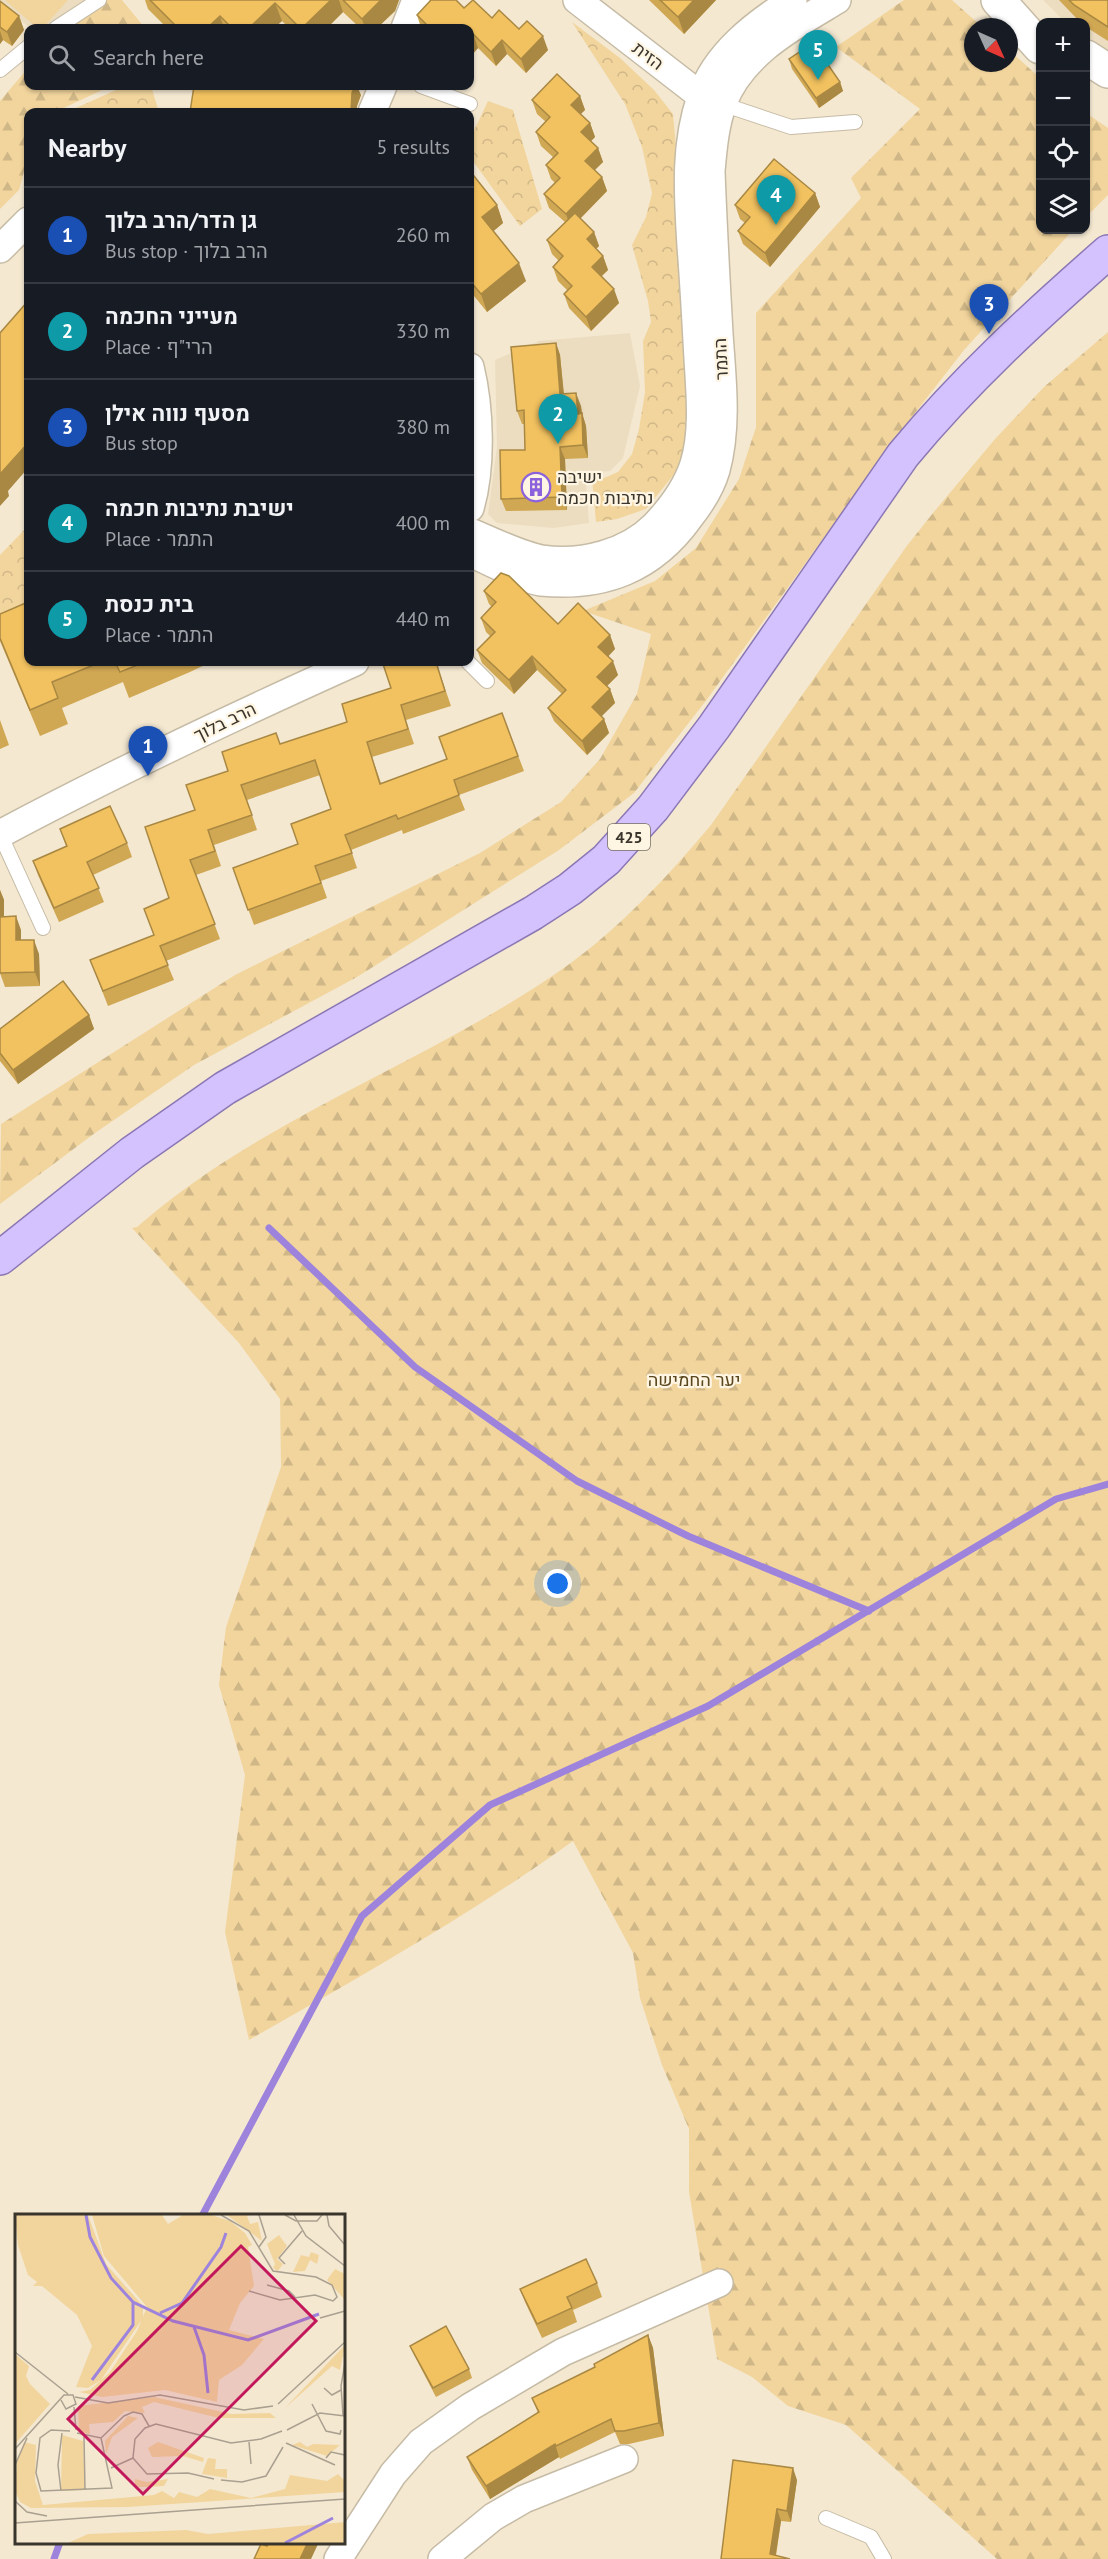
<!DOCTYPE html>
<html lang="en">
<head>
<meta charset="utf-8">
<style>
  body { margin:0; font-family:"PT Sans",Heebo,sans-serif; background:#20242c; color:#f1f3f6 }
  .controls { position:absolute; right:18px; top:18px; display:grid; overflow:hidden; border-radius:12px; box-shadow:0 2px 4px #0004 }
  .controls button { width:54px; height:54px; display:grid; place-items:center; padding:0; border:0; border-bottom:2px solid #363941; background:#171b24; color:#f1f3f6; font:30px sans-serif }
  .compass { position:absolute; left:964px; top:18px; width:54px; height:54px; border-radius:50%; background:#171b24; box-shadow:0 2px 4px #0004; rotate:135deg }
  .you { position:absolute; left:558px; top:1584px; width:21px; height:21px; margin:-15px; border:4px solid #fff; border-radius:50%; background:#1a73e8; box-shadow:0 0 0 9px #1a73e833 }
  .badge { display:grid; place-items:center; width:39px; height:39px; border-radius:50%; background:#8b62dc; color:#fff; font-size:20px; font-weight:700 }
  .pin { position:absolute; translate:-50% -50px; filter:drop-shadow(0 2px 3px #0008) }
  .pin::after { content:''; position:absolute; top:32px; width:21px; height:18px; background:inherit; clip-path:polygon(0 0,100% 0,50% 100%) }
  .list { margin:0; padding:0; list-style:none }
  h2 { display:flex; justify-content:space-between; align-items:center; height:78px; margin:0; padding:0 24px; font-size:26px }
  h2 small { font-size:20px; font-weight:400; color:#9ea1a6 }
  .list li { display:grid; grid-template-columns:39px 1fr auto; gap:18px; align-items:center; box-sizing:border-box; height:96px; padding:0 24px; border-top:2px solid #363941 }
  .list b { display:block; font-size:22px; white-space:nowrap }
  .list p { margin:0; font-size:20px; white-space:nowrap; color:#9ea1a6 }
  .list em { font-size:20px; font-style:normal; color:#9ea1a6 }
  .icon { flex:none; width:33px; height:33px; fill:none; stroke:currentColor; stroke-width:2; stroke-linecap:round; stroke-linejoin:round }
  .map { position:relative; flex:none; width:1108px; height:2559px; overflow:hidden }
  .search { position:absolute; background:#171b24; box-shadow:0 2px 4px #0004; left:24px; top:24px; width:450px; height:66px; display:flex; align-items:center; gap:15px; box-sizing:border-box; padding:0 21px; border-radius:12px; color:#9ea1a6; font-size:22px }
  .panel { position:absolute; background:#171b24; box-shadow:0 2px 4px #0004; left:24px; top:108px; width:450px; height:558px; border-radius:12px }
  .map>svg:first-child { display:block }
</style>
</head>
<body>
<div class="map">
<svg width="1108" height="2559" viewBox="0 0 1108 2559">
  <defs>
    <pattern id="forest-firs" width="22" height="20" patternUnits="userSpaceOnUse" patternTransform="scale(1.5)"><rect width="22" height="20" fill="#f2d59d"/><path d="M5 1l3.5 6h-7zM16 11l3.5 6h-7z" fill="#d0b787"/></pattern>
    <pattern id="park-crowns" width="20" height="18" patternUnits="userSpaceOnUse" patternTransform="scale(1.5)"><rect width="20" height="18" fill="#f2d59d"/><path d="M2 6a3 3 0 1 1 6 0M12 15a3 3 0 1 1 6 0" fill="none" stroke="#d0b787"/></pattern>
  </defs>
  <rect width="100%" height="100%" fill="#f4e8d1"/>
  <g fill="#ecddc0">
    <polygon points="0,0 101,0 69,28 30,28 0,3"/>
    <polygon points="1043,0 1108,0 1108,53 1086,37 1086,22 1065,22"/>
    <polygon points="630,333 640,386 623,458 610,471 585,473 589,523 554,528 497,523 488,514 497,447 495,360 539,341"/>
  </g>
  <polygon fill="#f2d59d" points="5,0 68,0 43,28 37,28"/>
  <g fill="url(#forest-firs)">
    <polygon points="95,0 122,0 145,28 67,28"/>
    <polygon points="904,0 952,0 982,27 973,27 973,63 1009,63 1009,50 1040,78 1040,230 1073,230 964,350 901,431 705,702 634,793 559,850 357,977 194,1065 95,1133 0,1204 1,1124 235,975 480,853 561,802 600,759 637,694 651,634 583,611 655,581 696,548 739,479 756,427 756,313 861,198 851,178 920,109 836,47"/>
    <polygon points="28,68 28,86 111,86 55,112 28,112 28,157 19,190 0,209 0,101"/>
    <polygon points="1086,113 1108,128 1108,195 1086,217"/>
    <path d="M1108 332V2559H997L846 2425 788 2406 752 2377 717 2359 689 2192V2129L662 2065 640 1998 633 1953 573 1841C470 1915 360 1977 249 2040L225 1932 245 1775 219 1685 226 1627 281 1467 280 1399 239 1343 132 1228 137 1227C263 1116 432 1062 568 965 622 926 668 876 711 825L906 547 933 513 995 439 1044 387Z"/>
  </g>
  <g fill="url(#park-crowns)">
    <polygon points="572,22 620,58 654,90 673,114 681,203 689,429 684,462 646,509 617,519 596,522 592,479 604,478 618,472 632,454 639,429 645,392 643,341 651,322 648,301 632,245 646,217 652,193 642,147 625,104"/>
    <polygon points="125,86 151,86 159,112 67,112"/>
    <polygon points="488,101 513,110 542,209 520,226 470,157 470,139"/>
    <polygon points="28,526 28,608 0,621 0,555"/>
  </g>
  <g fill="none" stroke-linecap="round" stroke-linejoin="round">
    <g stroke="#9d83db" stroke-width="7">
      <polyline points="269,1228 415,1367 577,1481 688,1536 869,1611"/>
      <polyline points="202,2216 362,1916 490,1805 708,1706 1056,1499 1108,1484"/>
      <polyline points="54,2559 60,2542"/>
    </g>
    <g stroke="#c6bba5" stroke-width="16">
      <g id="service">
        <polyline points="56,28 99,0"/>
        <polyline points="0,70 28,47"/>
        <polyline points="421,86 470,104"/>
        <polyline points="722,104 791,127 855,122"/>
        <polyline points="468,662 487,681"/>
        <polyline points="0,834 43,928"/>
        <polyline points="826,2518 871,2537 884,2559"/>
      </g>
    </g>
    <g stroke="#c6bba5" stroke-width="30">
      <g id="minor">
        <polyline points="577,0 701,96 716,102"/>
        <polyline points="405,28 416,0"/>
        <polyline points="372,112 383,86"/>
        <polyline points="0,249 28,221"/>
        <path d="M470 367C480 408 482 467 470 508"/>
        <path d="M470 532C490 540 522 556 542 559 582 565 627 553 655 525 671 508 687 486 694 464 704 431 700 393 698 359 696 322 694 284 691 246 688 196 684 145 701 97 715 54 756 23 793 0"/>
        <path d="M470 553C487 560 524 580 541 582 604 588 653 569 690 517 701 503 711 487 716 470 728 426 722 378 719 334 716 280 713 226 711 171 713 148 715 125 723 103 742 53 794 26 837 0"/>
        <path d="M0 834C116 772 235 716 355 662"/>
        <polyline points="338,2559 393,2474 421,2442 470,2407 563,2352 719,2283"/>
        <polyline points="442,2559 493,2517 524,2499 624,2459"/>
      </g>
    </g>
    <g stroke="#c6bba5" stroke-width="36">
      <g id="tertiary">
        <polyline points="998,0 1040,47"/>
        <polyline points="1086,57 1108,71"/>
      </g>
    </g>
    <g stroke="#8b77b4" stroke-width="36">
      <path id="primary" d="M0 1258 132 1153 225 1088 533 913 570 889 606 860 653 808 714 727 903 455C965 380 1035 316 1108 252"/>
    </g>
    <use href="#service" stroke="#fff" stroke-width="14"/>
    <use href="#minor" stroke="#fff" stroke-width="27"/>
    <use href="#tertiary" stroke="#fff" stroke-width="33"/>
    <use href="#primary" stroke="#d3c2fe" stroke-width="33"/>
  </g>
  <g fill="#d0a753">
    <polygon points="145,0 399,0 395,11 377,28 360,28 343,12 327,28 289,28 282,21 274,28 167,28 148,9"/>
    <polygon points="649,0 716,0 684,34"/>
    <polygon points="1059,0 1108,0 1108,41 1086,27 1086,22 1080,22"/>
    <polygon points="0,1 19,16 24,30 12,46 3,40 0,44"/>
    <polygon points="464,8 492,18 519,29 548,50 526,73 507,54 496,66 478,48 470,57 470,28 421,28 417,15"/>
    <polygon points="789,59 840,82 843,91 819,108 792,69"/>
    <polygon points="361,95 357,106 357,112 190,112"/>
    <polygon points="580,96 585,110 580,114 590,123 595,137 591,141 598,148 603,162 594,170 602,177 607,191 580,219 594,232 599,246 596,249 603,256 608,270 602,276 619,303 591,331 569,308 564,294 568,291 558,281 553,267 559,261 552,254 547,240 565,222 549,208 544,194 555,183 551,179 546,165 553,157 541,146 536,132 546,122 537,114 532,100"/>
    <polygon points="470,171 497,205 503,223 493,231 526,281 487,312 470,291"/>
    <polygon points="815,193 820,207 770,267 743,244 738,231 745,223 740,219 735,205"/>
    <polygon points="556,343 560,355 564,394 581,406 582,413 586,426 588,458 565,459 567,510 506,511 501,499 525,450 524,424 522,424 517,411"/>
    <polygon points="484,591 558,624 610,635 615,649 608,656 618,675 607,686 610,689 615,703 601,716 604,719 609,733 587,755 554,721 548,708 562,694 537,670 514,694 482,663 477,650 490,636 486,632 481,618 492,607 489,604"/>
    <polygon points="0,614 28,662 211,662 190,672 129,698 123,682 62,708 68,724 40,736 0,641"/>
    <polygon points="436,662 451,706 406,720 414,744 372,757 381,783 447,759 502,713 524,771 459,795 465,810 403,834 402,830 351,850 357,868 321,881 327,898 254,925 233,868 298,844 331,809 320,775 247,800 257,830 214,845 221,866 196,875 220,939 166,961 174,980 108,1006 90,960 154,935 169,898 195,810 228,771 280,744 347,722 391,688"/>
    <polygon points="0,720 9,745 0,749"/>
    <polygon points="60,829 127,843 132,857 93,875 104,902 59,922 38,875 33,861 66,846"/>
    <polygon points="0,890 4,900 4,917 21,930 21,940 39,954 40,986 5,987 0,973"/>
    <polygon points="89,1015 94,1029 18,1084 0,1061 0,1029"/>
    <polygon points="597,2283 602,2297 573,2310 577,2322 542,2338 525,2302 520,2289"/>
    <polygon points="648,2335 653,2348 664,2436 629,2444 620,2444 615,2432 560,2459 559,2457 490,2499 472,2470 467,2457 538,2413 532,2398 595,2367"/>
    <polygon points="410,2346 469,2369 472,2378 436,2397 414,2355"/>
    <polygon points="797,2480 791,2522 781,2521 776,2556 721,2559"/>
  </g>
  <g fill="#a98843">
    <polygon points="331,0 339,0 343,12 327,28 302,28"/>
    <polygon points="381,0 399,0 395,11 377,28 365,28 362,19"/>
    <polygon points="694,0 716,0 684,34 678,17"/>
    <polygon points="275,3 282,21 274,28 249,28"/>
    <polygon points="19,16 24,30 12,46 7,32"/>
    <polygon points="220,16 224,28 207,28"/>
    <polygon points="0,31 3,40 0,44"/>
    <polygon points="473,34 478,48 470,57 470,38"/>
    <polygon points="543,36 548,50 526,73 521,59"/>
    <polygon points="502,40 507,54 496,66 491,52"/>
    <polygon points="840,82 843,91 819,108 816,98"/>
    <polygon points="355,86 357,86 361,95 357,106 357,112 351,112 352,93"/>
    <polygon points="580,96 585,110 576,119 571,105"/>
    <polygon points="590,123 595,137 586,146 581,132"/>
    <polygon points="598,148 603,162 590,175 585,161"/>
    <polygon points="602,177 607,191 571,228 566,214"/>
    <polygon points="815,193 820,207 770,267 765,253"/>
    <polygon points="497,205 503,223 489,235 482,217"/>
    <polygon points="594,232 599,246 592,253 587,239"/>
    <polygon points="603,256 608,270 597,280 592,267"/>
    <polygon points="519,263 526,281 487,312 481,294"/>
    <polygon points="614,289 619,303 591,331 586,317"/>
    <polygon points="556,343 560,355 565,407 560,394"/>
    <polygon points="576,393 581,406 582,416 582,413 586,426 588,458 583,445 578,414"/>
    <polygon points="28,443 28,468 8,491 9,496 0,506 0,474"/>
    <polygon points="560,447 565,459 567,510 562,497"/>
    <polygon points="610,635 615,649 604,661 598,647"/>
    <polygon points="532,656 537,670 514,694 509,680"/>
    <polygon points="613,661 618,675 602,691 597,677"/>
    <polygon points="610,689 615,703 597,721 592,707"/>
    <polygon points="604,719 609,733 587,755 582,741"/>
    <polygon points="0,890 4,900 4,931 0,919"/>
    <polygon points="16,916 21,930 21,954 16,940"/>
    <polygon points="34,940 39,954 40,986 35,972"/>
    <polygon points="89,1015 94,1029 18,1084 13,1070"/>
    <polygon points="648,2335 653,2348 664,2436 659,2423"/>
    <polygon points="555,2444 559,2457 490,2499 486,2486"/>
    <polygon points="793,2468 797,2480 791,2522 787,2511"/>
    <polygon points="777,2509 781,2521 775,2559 770,2554"/>
    <polygon points="308,2542 319,2542 311,2559 300,2559"/>
  </g>
  <g fill="#f2c260" stroke="#a98843" stroke-width="1.5">
    <polygon points="150,0 331,0 302,28 300,28 275,3 249,28 232,28 220,16 207,28 178,28"/>
    <polygon points="343,0 381,0 362,19"/>
    <polygon points="431,0 456,0 464,8 473,0 492,18 499,10 519,29 527,21 543,36 521,59 502,40 491,52 473,34 470,38 470,28 449,28 447,27 446,28 430,28 417,15"/>
    <polygon points="660,0 694,0 678,17"/>
    <polygon points="1069,0 1108,0 1108,27 1074,5"/>
    <polygon points="0,1 19,16 7,32 0,27"/>
    <polygon points="813,43 840,82 816,98 789,59"/>
    <polygon points="557,74 580,96 571,105 590,123 581,132 598,148 585,161 602,177 566,214 544,194 560,178 546,165 558,153 536,132 550,117 532,100"/>
    <polygon points="194,86 355,86 352,93 351,112 299,112 276,109 275,112 190,112"/>
    <polygon points="774,159 815,193 765,253 738,231 750,217 735,205"/>
    <polygon points="470,171 497,205 482,217 519,263 481,294 470,281"/>
    <polygon points="575,213 594,232 587,239 603,256 592,267 614,289 586,317 564,294 572,286 553,267 563,256 547,240"/>
    <polygon points="28,301 28,443 0,474 0,333"/>
    <polygon points="556,343 560,394 576,393 578,414 582,413 583,445 560,447 562,497 501,499 500,450 525,450 524,410 517,411 511,347"/>
    <polygon points="501,573 509,576 558,624 578,603 610,635 598,647 613,661 597,677 610,689 592,707 604,719 582,741 548,708 566,690 532,656 509,680 477,650 495,632 481,618 496,602 484,591"/>
    <polygon points="28,602 28,662 101,662 52,682 58,698 30,710 0,638 0,614"/>
    <polygon points="115,662 145,662 120,672"/>
    <polygon points="391,662 436,662 445,691 401,705 408,729 367,742 380,784 447,759 439,737 502,713 518,756 454,780 459,795 398,819 396,815 345,835 352,853 315,866 321,883 248,910 233,868 298,844 291,824 331,809 315,760 241,785 252,815 208,830 215,851 190,860 215,924 160,946 168,965 103,991 90,960 154,935 144,909 169,898 145,827 195,810 186,785 228,771 222,752 276,733 280,744 347,722 342,704 391,688 383,664"/>
    <polygon points="110,806 127,843 87,862 99,888 54,908 33,861 67,846 60,829"/>
    <polygon points="16,916 16,940 34,940 35,972 0,973 0,917"/>
    <polygon points="63,981 89,1015 13,1070 0,1053 0,1029"/>
    <polygon points="586,2259 597,2283 567,2297 572,2308 537,2324 520,2289"/>
    <polygon points="446,2326 469,2369 433,2388 410,2346"/>
    <polygon points="648,2335 659,2423 624,2431 615,2431 611,2419 556,2446 555,2444 486,2486 467,2457 539,2412 532,2398 595,2367 594,2364"/>
    <polygon points="733,2460 793,2468 787,2511 777,2509 770,2554 790,2559 721,2559"/>
    <polygon points="269,2542 308,2542 300,2559 254,2559 261,2544 267,2546"/>
  </g>
  <defs>
    <g id="building-ring" transform="scale(1.5)"><circle r="9.5" fill="#fff5e3" stroke="#8b62dc" stroke-width="1.5"/><path d="M-4-6H4V6H1V3H-1V6H-4ZM-2.5-4.3h1.7v1.8h-1.7ZM.8-4.3h1.7v1.8H.8ZM-2.5-1h1.7V.8h-1.7ZM.8-1h1.7V.8H.8Z" fill="#8b62dc"/></g>
  </defs>
  <g fill-rule="evenodd">
    <use href="#building-ring" x="536" y="487"/>
  </g>
  <g text-anchor="middle" stroke-width="4.5" stroke-linejoin="round" paint-order="stroke">
    <rect fill="#fff5e3" stroke="#756f63" stroke-width="1.5" x="608" y="824" width="42" height="26" rx="4.5"/>
    <g font-size="16" font-weight="bold" fill="#3a352c">
      <text x="629" y="843">425</text>
    </g>
    <g font-size="18" fill="#3a352c" stroke="#fff5e3">
      <text transform="translate(648 56) rotate(37)" y="6">הזית</text>
      <text transform="translate(721 359) rotate(-93)" y="6">התמר</text>
      <text transform="translate(225 722) rotate(-26)" y="6">הרב בלוך</text>
    </g>
    <g font-size="18" fill="#3a352c" stroke="#fff5e3" text-anchor="start">
      <text x="557" y="483">ישיבה<tspan x="557" dy="21">נתיבות חכמה</tspan></text>
    </g>
    <g font-size="18" fill="#5c481f" stroke="#fff5e3">
      <text x="694" y="1386">יער החמישה</text>
    </g>
  </g>
  <g transform="translate(15 2214)">
    <rect width="330" height="330" fill="#f4e8d1"/>
    <path d="M212 1H235L232 2 235 10 243 8 247 27ZM264 21 272 32 262 45 268 50 263 57 258 54 260 50 252 30ZM320 55 330 60V86L312 66ZM0 140 14 152 11 162 15 170 35 190 0 230ZM47 221 68 227 70 276 46 277ZM193 244 201 245 200 255H212V264L187 260Z" fill="#f2d59d"/>
    <path d="M0 1H73L91 50 128 92V104L86 166 73 174 61 173 77 132 62 101 27 72H18L22 68 13 61 3 31ZM77 1H147L153 10 168 1H196L215 7 230 19 237 31 233 33 239 72 225 89 214 116 249 125 227 151 204 166 202 188 150 176 87 183 64 178 75 176 95 158 122 117 132 93 89 42ZM330 131 325 156 317 152 269 195ZM139 183 217 200 255 199 261 204H204L139 188 127 193 130 199 110 197 98 208 74 210 75 220 64 218 63 192ZM9 228 21 231 20 267 28 291 139 281 147 277 159 284 164 278 182 283 195 275 236 284 270 275 275 261 312 267 323 260 330 267V278L113 293 16 294 5 288 0 277 2 248ZM285 228 292 233 298 230 325 231 312 242 277 231ZM120 265 132 268 153 265 149 272 132 273H120ZM330 308V329H53L73 320 171 316 193 320Z" fill="#f2d59d"/>
    <path d="M296 38 304 41 302 50 295 46 290 57 278 58 286 41 294 43ZM113 202 123 204 97 223 91 240 90 227ZM143 228 189 244 188 248 168 242 137 243 133 234Z" fill="#f2d59d"/>
    <path fill="none" stroke="#9d83db" stroke-width="3" d="M71 1 75 23 96 64 118 88 158 107 233 126 304 100M145 99 167 89 206 33 211 19M179 113 189 141 193 179M77 166 118 111V88M270 329 318 304"/>
    <path fill="none" stroke="#aaa08f" stroke-width="1.5" d="M206 1 234 17 258 57 301 63 317 71 322 83 318 87 300 81 265 86 234 77M244 1 251 23 244 33M270 1 281 7H302L307 1M279 1 291 22 330 52M312 1 314 12 330 31M270 50 264 44 287 17M252 71 274 77 280 83M305 104 330 97M0 138 53 180M309 174 317 181 326 176M60 183 93 189 145 181 229 196 258 192M263 190 330 128M297 190 311 217 325 220 326 216M59 193 61 216M328 201 326 172 330 149M272 216 305 199 330 202M55 217 36 216 25 224 21 259 26 277 97 274 86 224M62 219 86 224 109 202 118 198 127 200 134 212M69 223 70 276M234 228 236 250M271 229 320 251M0 235 49 181H58L61 190 51 195 46 186M311 244 316 238 330 241M0 251 12 224M96 254 118 244M199 265 173 259 132 260 118 244 120 225 130 214 141 210 216 229 246 225 267 217M206 266 227 268 251 262 268 233M46 277 43 251 47 219M0 287 12 298 32 302M0 309 330 285"/>
    <path fill="#c2185b" fill-opacity="0.15" stroke="#c2185b" stroke-width="3" d="M226 32 301 107 128 280 53 205Z"/>
    <rect width="330" height="330" fill="none" stroke="#3a352c" stroke-width="3"/>
  </g>
</svg>
<div class="controls">
<button>+</button>
<button>−</button>
<button><svg class="icon" aria-label="locate" viewBox="0 0 24 24"><circle cx="12" cy="12" r="6"/><path d="M12 2v4M12 18v4M2 12h4M18 12h4"/></svg></button>
<button><svg class="icon" aria-label="layers" viewBox="0 0 24 24"><path d="M12 4l9 5-9 5-9-5zM3 14l9 5 9-5"/></svg></button>
</div>
<svg class="compass" viewBox="-18 -18 36 36"><path d="M0-13l5 13h-10z" fill="#e53935"/><path d="M0 13l5-13h-10z" fill="#9ea1a6"/></svg>
<div class="you"></div>
<div class="pin badge" style="left:148px;top:776px;background:#1a4fb4">1</div>
<div class="pin badge" style="left:558px;top:444px;background:#0f9aa8">2</div>
<div class="pin badge" style="left:989px;top:334px;background:#1a4fb4">3</div>
<div class="pin badge" style="left:776px;top:225px;background:#0f9aa8">4</div>
<div class="pin badge" style="left:818px;top:80px;background:#0f9aa8">5</div>
<div class="search"><svg class="icon" aria-label="search" viewBox="0 0 24 24"><circle cx="10" cy="10" r="6"/><path d="M15 15l6 6"/></svg>Search here</div>
<section class="panel">
<h2>Nearby<small>5 results</small></h2>
<ul class="list">
<li><span class="badge" style="background:#1a4fb4">1</span><div><b>גן הדר/הרב בלוך</b><p>Bus stop · הרב בלוך</p></div><em>260 m</em></li>
<li><span class="badge" style="background:#0f9aa8">2</span><div><b>מעייני החכמה</b><p>Place · הרי&quot;ף</p></div><em>330 m</em></li>
<li><span class="badge" style="background:#1a4fb4">3</span><div><b>מסעף נווה אילן</b><p>Bus stop</p></div><em>380 m</em></li>
<li><span class="badge" style="background:#0f9aa8">4</span><div><b>ישיבת נתיבות חכמה</b><p>Place · התמר</p></div><em>400 m</em></li>
<li><span class="badge" style="background:#0f9aa8">5</span><div><b>בית כנסת</b><p>Place · התמר</p></div><em>440 m</em></li>
</ul>
</section>
</div>
</body>
</html>
